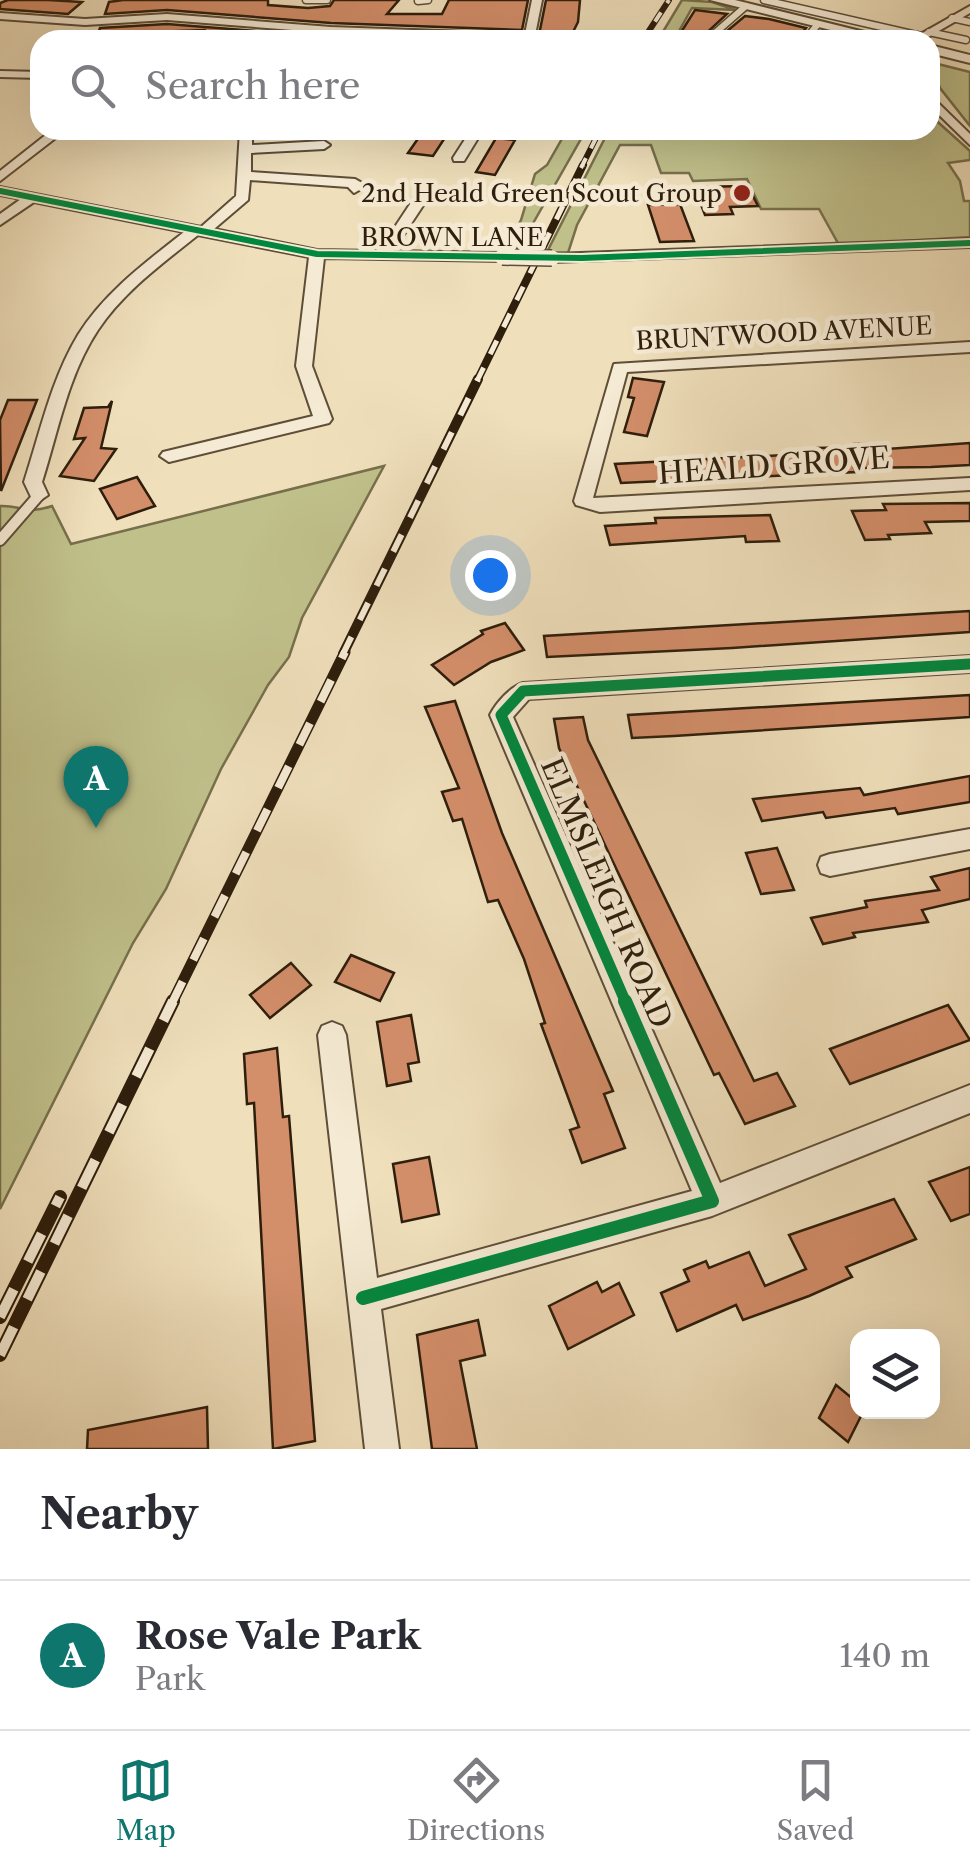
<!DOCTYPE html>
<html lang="en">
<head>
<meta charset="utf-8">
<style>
  body { margin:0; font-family:"Libre Caslon Text",serif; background:#f7f7f7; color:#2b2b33 }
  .controls { position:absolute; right:30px; bottom:30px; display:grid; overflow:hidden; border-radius:20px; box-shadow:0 10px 40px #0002 }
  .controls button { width:90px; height:90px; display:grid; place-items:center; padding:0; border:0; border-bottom:2px solid #e1e1e2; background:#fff; color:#2b2b33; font:50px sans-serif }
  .you { position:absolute; left:490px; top:575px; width:35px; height:35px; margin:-25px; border:8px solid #fff; border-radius:50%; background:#1a73e8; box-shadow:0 0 0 15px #1a73e833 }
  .badge { display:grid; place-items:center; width:65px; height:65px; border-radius:50%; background:#0f766e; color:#fff; font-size:32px; font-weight:700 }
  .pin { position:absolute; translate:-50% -82px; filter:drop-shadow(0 2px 5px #0008) }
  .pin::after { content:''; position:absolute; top:52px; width:35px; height:30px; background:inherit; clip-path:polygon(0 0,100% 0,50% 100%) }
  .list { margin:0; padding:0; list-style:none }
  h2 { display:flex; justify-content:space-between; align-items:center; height:130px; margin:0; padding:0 40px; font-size:42px }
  h2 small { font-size:32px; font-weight:400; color:#7c7c81 }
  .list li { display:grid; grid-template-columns:65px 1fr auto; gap:30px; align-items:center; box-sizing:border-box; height:150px; padding:0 40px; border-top:2px solid #e1e1e2 }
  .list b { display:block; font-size:38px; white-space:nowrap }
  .list p { margin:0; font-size:32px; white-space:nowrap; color:#7c7c81 }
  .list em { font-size:32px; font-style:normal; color:#7c7c81 }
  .icon { flex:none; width:55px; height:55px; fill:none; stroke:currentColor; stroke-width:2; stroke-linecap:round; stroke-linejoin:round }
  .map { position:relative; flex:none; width:970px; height:1449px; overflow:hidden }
  .search { position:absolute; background:#fff; box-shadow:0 10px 40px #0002; left:30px; right:30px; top:30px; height:110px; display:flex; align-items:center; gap:25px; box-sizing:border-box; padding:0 35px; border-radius:30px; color:#7c7c81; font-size:38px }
  .sheet { height:280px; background:#fff }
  nav { display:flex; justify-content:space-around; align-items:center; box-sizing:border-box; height:140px; border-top:2px solid #e1e1e2; background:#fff; font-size:28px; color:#7c7c81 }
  nav a { display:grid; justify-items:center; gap:5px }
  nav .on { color:#0f766e }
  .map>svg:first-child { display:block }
</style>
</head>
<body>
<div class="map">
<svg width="970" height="1449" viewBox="0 0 970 1449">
  <rect width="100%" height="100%" fill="#efdfbb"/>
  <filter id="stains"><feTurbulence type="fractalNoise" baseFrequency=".002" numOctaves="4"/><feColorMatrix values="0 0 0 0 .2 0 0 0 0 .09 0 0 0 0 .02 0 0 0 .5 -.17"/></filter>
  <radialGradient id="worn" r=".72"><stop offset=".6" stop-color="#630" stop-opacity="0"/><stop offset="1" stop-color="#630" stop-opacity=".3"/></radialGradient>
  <g fill="#c0c08b" stroke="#776f4c" stroke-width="2.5">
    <polygon points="682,0 712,2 736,10 692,8 674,40 658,40"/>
    <polygon points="930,62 970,72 970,126 940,88"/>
    <polygon points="930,115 970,151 970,160 948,163 960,181 964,201 970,201 970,237 839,245 819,209 761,209 747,179 693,181 689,173 661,173 651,145 620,145 577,225 568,253 547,252 609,130 930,130"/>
    <polygon points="567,130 586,130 519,248 507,247 521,220 535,174 547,165"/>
    <path d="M384 466 302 618 289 657 268 685 221 769 166 889 133 943 0 1209V506C21 505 26 515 52 506L71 544Z"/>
  </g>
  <g fill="#d38e6a" stroke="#2e1e0c" stroke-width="2.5">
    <polygon points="8,0 48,0 82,2 68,14 0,9 0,3"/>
    <polygon points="123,0 268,0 268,5 308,8 330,6 334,0 399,0 387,14 442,14 449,0 528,0 522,30 331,23 167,10 105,14 109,2"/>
    <polygon points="546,0 580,0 578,22 569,40 538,40"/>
    <polygon points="695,10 727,14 699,40 678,37"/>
    <polygon points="745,16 769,19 806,28 797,40 720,37"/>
    <polygon points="167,24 331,37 425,40 247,40 201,34 204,30 98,34 100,28"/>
    <polygon points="424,130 450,130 433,156 408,153"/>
    <polygon points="496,138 515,140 495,175 476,172"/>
    <polygon points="748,186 758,206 730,207 733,214 705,215 694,187"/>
    <polygon points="680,204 694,241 660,242 648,205"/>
    <polygon points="633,378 664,382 647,436 624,432 634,398 628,397"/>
    <polygon points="8,400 37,400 1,491 0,420"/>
    <polygon points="112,401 101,448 116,449 94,481 60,476 85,438 74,439 84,408 108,407"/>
    <polygon points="970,443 970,465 931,467 854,468 856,472 621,483 615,464 803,454 820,451 818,448 856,447 855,444 885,444 887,449"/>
    <polygon points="137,477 155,506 117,519 100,489"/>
    <polygon points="970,503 970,521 925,522 931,533 888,535 890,539 865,540 852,511 886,510 883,504"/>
    <polygon points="770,515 779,541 746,542 745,536 610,545 605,526 656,523 655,518"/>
    <polygon points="970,611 970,632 732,648 547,657 544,636"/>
    <polygon points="505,623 524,650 491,662 454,685 432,665 483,634 481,631"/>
    <polygon points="970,695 970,717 674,736 632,738 628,715"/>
    <polygon points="455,701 502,833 613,1091 604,1094 625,1148 582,1163 570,1130 579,1127 541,1024 545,1023 524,959 498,900 488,902 462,819 453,821 442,792 459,788 425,707"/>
    <polygon points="583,717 588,740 754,1081 777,1073 795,1106 745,1124 719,1073 714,1075 559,748 554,719"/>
    <polygon points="970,776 970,802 898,814 895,808 826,818 823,812 762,821 753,799 860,788 864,795"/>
    <polygon points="777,848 794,890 761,894 746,853"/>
    <polygon points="970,868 970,899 922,910 928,922 853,933 855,937 823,944 811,918 867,907 865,901 939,890 931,877"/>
    <polygon points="351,955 394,973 380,1001 335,982"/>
    <polygon points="291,963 311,985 270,1018 250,995"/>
    <polygon points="948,1005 970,1040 850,1084 830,1049"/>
    <polygon points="411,1015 419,1062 408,1064 411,1081 387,1086 377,1022"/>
    <polygon points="277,1048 283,1117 289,1116 315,1441 273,1449 254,1103 247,1104 244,1054"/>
    <polygon points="429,1157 439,1214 402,1222 393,1164"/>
    <polygon points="970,1167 970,1214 951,1221 929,1182"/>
    <polygon points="894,1199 916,1239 846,1267 852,1277 809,1296 743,1320 736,1305 677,1331 661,1293 689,1281 684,1270 706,1261 709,1268 749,1252 765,1286 806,1269 789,1235"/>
    <polygon points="597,1282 602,1292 619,1283 634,1315 568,1349 549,1306"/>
    <polygon points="478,1320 485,1355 460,1361 477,1449 432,1449 417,1335"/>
    <polygon points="836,1385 858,1403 858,1412 863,1412 848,1442 819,1418"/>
    <polygon points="207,1407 208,1449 87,1449 88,1430"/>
  </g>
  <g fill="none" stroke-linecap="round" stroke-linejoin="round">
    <g stroke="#5e4e38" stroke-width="9">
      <g id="service-far1">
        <polyline points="306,0 327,0"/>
        <polyline points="764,0 921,36"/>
        <polyline points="418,1 428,0"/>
        <polyline points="952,18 970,22"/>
        <polyline points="929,32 966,40"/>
        <polyline points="707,40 746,6"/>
        <polyline points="805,40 818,24"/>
      </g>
    </g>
    <g stroke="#5e4e38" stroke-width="14">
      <polyline id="service" points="0,540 39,495"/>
    </g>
    <g stroke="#5e4e38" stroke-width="4">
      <g id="minor">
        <polygon points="532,0 542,0 534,40 331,33 167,20 85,25 0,19 0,13 85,19 167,14 331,27 525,34"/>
        <polygon points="970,6 970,13 923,40 910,40"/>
        <polygon points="0,71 40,72 40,78 0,77"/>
        <polygon points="930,95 970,134 970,145 930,106"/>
        <polygon points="52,130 66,130 0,181 0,171"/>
        <path d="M240 130H252V145L324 141 330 145 324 149 251 153V172L355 179 362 183 361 189 354 193 348 187 250 180 248 200 214 229 317 250 379 251 420 189 425 188 432 192 393 251 502 253 509 257 502 261 324 258 312 366 332 419 329 423 169 462 160 456 163 452 313 416 296 366 309 257 198 235C163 263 123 292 98 330 68 375 58 432 42 482L48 495 39 501 32 499 24 482C40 433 51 380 78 335 104 293 146 262 184 232L34 202 0 225V214L21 199 0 195V187L201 227 236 196Z"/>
        <polygon points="471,130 483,130 464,161 454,161 453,158"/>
        <polygon points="970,239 970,247 552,262 545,258 552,254"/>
        <polygon points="970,342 970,352 627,372 593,498 970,478 970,490 600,512 576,505 574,501 614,364"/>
        <path d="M970 656V672L529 699 513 717 720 1183 970 1085V1113L712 1216 381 1309 399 1449H365L318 1035 322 1026 332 1022 342 1026 346 1035 377 1278 692 1191 490 715C496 703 510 687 523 683Z"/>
        <polygon points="970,829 970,849 830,876 821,873 818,865 821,857 830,854"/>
      </g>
    </g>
    <g stroke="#5e4e38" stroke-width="4">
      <g id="tertiary">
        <polygon points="710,0 735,0 897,40 871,40"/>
        <polygon points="930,45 970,55 970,63 930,53"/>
      </g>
    </g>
    <use href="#service-far1" stroke="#f5ead3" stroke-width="6"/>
    <use href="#service" stroke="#f5ead3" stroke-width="10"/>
    <use href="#minor" fill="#f5ead3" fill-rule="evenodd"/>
    <use href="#tertiary" fill="#f5ead3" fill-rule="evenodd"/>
    <g stroke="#2e1e0c" stroke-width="6">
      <g id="rail-far4">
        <polyline points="643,40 669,0"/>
        <polyline points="581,168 600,130"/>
      </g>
    </g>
    <g stroke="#2e1e0c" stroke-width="8">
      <polyline id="rail-far3" points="477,381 583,165"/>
    </g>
    <g stroke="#2e1e0c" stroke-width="10">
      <polyline id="rail-far2" points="343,654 478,379"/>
    </g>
    <g stroke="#2e1e0c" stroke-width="11">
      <polyline id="rail-far1" points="172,1003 345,652"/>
    </g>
    <g stroke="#2e1e0c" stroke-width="14">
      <g id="rail">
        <polyline points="0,1317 60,1197"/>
        <polyline points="0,1355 173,1001"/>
      </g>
    </g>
    <use href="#rail-far4" stroke="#f5ead3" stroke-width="4" stroke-dasharray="11" stroke-linecap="butt"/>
    <use href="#rail-far3" stroke="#f5ead3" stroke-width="5" stroke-dasharray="15" stroke-linecap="butt"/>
    <use href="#rail-far2" stroke="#f5ead3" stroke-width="6" stroke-dasharray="19" stroke-linecap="butt"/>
    <use href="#rail-far1" stroke="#f5ead3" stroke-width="8" stroke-dasharray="24" stroke-linecap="butt"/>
    <use href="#rail" stroke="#f5ead3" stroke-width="10" stroke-dasharray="31" stroke-linecap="butt"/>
    <g stroke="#5e4e38" stroke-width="18" stroke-linecap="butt">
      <polyline id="minor-bridge" points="502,257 552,258"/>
    </g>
    <use href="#minor-bridge" stroke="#f5ead3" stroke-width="15"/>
    <g stroke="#f5ead3" stroke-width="10">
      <polyline id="cycleway-far2" points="0,191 317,254 582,258 970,243"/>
    </g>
    <g stroke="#f5ead3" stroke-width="18">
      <polyline id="cycleway-far1" points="626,1003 501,715 523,691 970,664"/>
    </g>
    <g stroke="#f5ead3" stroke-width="20">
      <polyline id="cycleway" points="363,1298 712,1201 625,1001"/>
    </g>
    <use href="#cycleway-far2" stroke="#00873e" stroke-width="6"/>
    <use href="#cycleway-far1" stroke="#00873e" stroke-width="11"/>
    <use href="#cycleway" stroke="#00873e" stroke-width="14"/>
  </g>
  <circle fill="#8f2418" stroke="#f5ead3" stroke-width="4" cx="742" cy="193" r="10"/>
  <g text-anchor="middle" stroke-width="9" stroke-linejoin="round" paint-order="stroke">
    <g font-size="25" fill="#2e1e0c" stroke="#f5ead3" text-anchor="end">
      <text x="722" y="202">2nd Heald Green Scout Group</text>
    </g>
    <g font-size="25" fill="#2e1e0c" stroke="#f5ead3">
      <text x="452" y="246">BROWN LANE</text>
      <text transform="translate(784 333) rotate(-3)" y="9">BRUNTWOOD AVENUE</text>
    </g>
    <g font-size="30" fill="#2e1e0c" stroke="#f5ead3">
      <text transform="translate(774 466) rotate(-4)" y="10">HEALD GROVE</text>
      <text transform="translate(606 893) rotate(67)" y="10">ELMSLEIGH ROAD</text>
    </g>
  </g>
  <rect width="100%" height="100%" filter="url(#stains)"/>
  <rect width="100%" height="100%" fill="url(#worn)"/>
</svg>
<div class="controls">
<button><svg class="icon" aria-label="layers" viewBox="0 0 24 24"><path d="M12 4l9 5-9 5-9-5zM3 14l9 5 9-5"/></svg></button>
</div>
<div class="you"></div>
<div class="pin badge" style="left:96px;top:828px">A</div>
<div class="search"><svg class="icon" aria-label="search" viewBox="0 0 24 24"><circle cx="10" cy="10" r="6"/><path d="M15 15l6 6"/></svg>Search here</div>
</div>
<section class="sheet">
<h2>Nearby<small></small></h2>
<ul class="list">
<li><span class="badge">A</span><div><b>Rose Vale Park</b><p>Park</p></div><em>140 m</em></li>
</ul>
</section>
<nav>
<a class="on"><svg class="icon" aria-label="map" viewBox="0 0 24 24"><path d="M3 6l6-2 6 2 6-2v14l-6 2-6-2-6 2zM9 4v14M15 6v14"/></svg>Map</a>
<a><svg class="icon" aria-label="directions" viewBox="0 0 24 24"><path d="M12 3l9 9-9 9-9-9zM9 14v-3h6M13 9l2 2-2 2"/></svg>Directions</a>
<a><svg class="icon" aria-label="saved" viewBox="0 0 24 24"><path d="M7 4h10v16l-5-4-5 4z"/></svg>Saved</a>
</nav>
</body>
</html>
